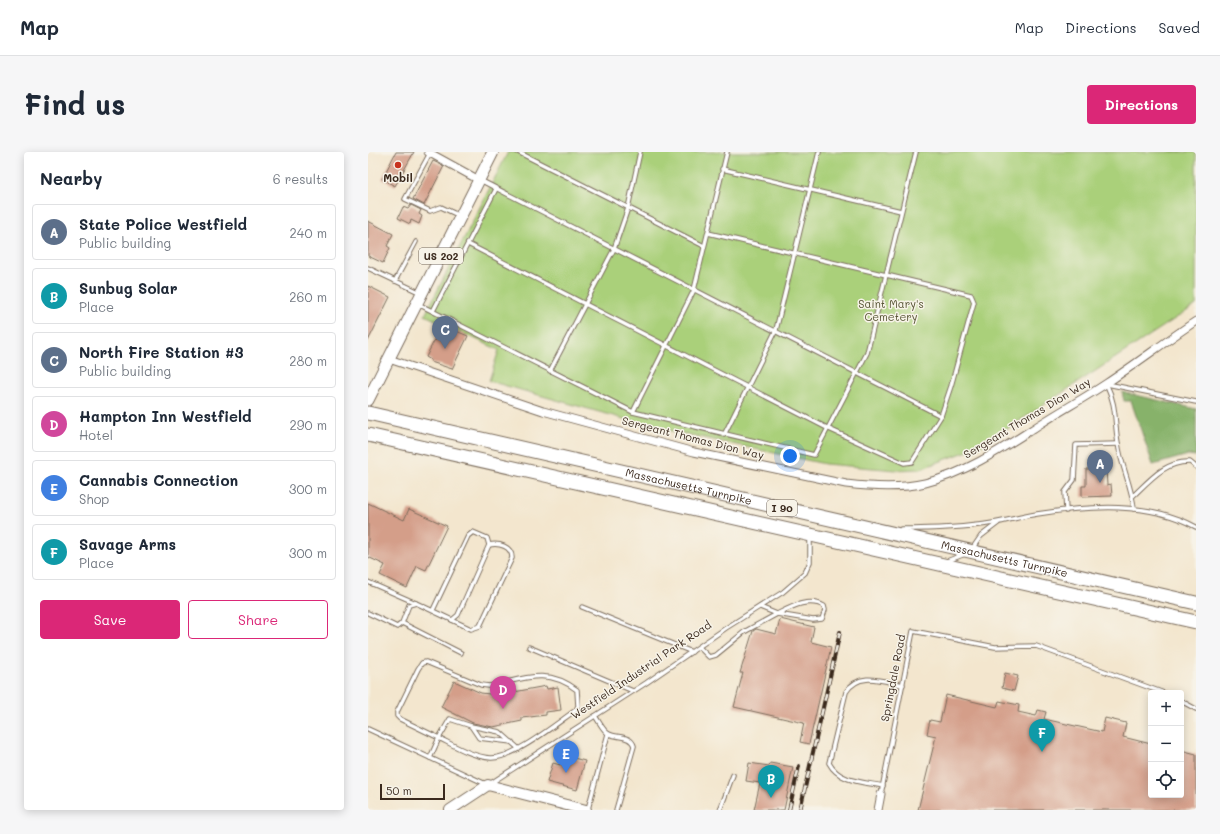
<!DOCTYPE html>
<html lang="en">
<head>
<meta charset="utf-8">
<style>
  body { margin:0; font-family:Mali,sans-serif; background:#f6f6f7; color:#1f2937 }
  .controls { position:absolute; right:12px; bottom:12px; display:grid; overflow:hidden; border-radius:4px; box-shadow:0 2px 10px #0003 }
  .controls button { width:36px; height:36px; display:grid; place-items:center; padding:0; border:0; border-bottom:1px solid #e0e1e3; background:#fff; color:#1f2937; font:20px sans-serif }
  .scale { position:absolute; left:12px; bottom:10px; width:65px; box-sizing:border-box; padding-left:4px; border:2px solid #3b2a1e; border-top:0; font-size:11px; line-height:14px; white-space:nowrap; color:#3b2a1e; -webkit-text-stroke:3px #f7f3e8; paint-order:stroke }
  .you { position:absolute; left:422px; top:304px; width:14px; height:14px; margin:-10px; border:3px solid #fff; border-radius:50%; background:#1a73e8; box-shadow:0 0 0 6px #1a73e833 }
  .badge { display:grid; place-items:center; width:26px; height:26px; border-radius:50%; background:#db2777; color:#fff; font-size:13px; font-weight:700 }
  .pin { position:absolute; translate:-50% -33px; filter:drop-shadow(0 1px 2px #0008) }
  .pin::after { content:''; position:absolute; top:21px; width:14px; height:12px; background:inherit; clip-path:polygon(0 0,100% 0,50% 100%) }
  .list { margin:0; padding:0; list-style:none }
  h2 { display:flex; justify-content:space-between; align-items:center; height:52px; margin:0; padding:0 16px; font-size:17px }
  h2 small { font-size:13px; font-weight:400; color:#747a83 }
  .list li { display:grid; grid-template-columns:26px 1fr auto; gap:12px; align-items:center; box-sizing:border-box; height:56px; margin:0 8px 8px; padding:0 8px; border:1px solid #e0e1e3; border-radius:4px }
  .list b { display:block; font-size:15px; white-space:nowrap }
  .list p { margin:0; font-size:13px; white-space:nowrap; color:#747a83 }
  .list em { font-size:13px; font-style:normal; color:#747a83 }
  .actions { display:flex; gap:8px; padding:12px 16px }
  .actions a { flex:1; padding:9px 0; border:1px solid #db2777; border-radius:4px; text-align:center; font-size:14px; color:#db2777 }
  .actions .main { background:#db2777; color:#fff }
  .icon { flex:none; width:22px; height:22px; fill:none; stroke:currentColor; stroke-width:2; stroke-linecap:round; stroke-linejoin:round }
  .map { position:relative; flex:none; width:828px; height:658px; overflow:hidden; border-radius:4px }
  header { display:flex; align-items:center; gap:24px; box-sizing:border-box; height:56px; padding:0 20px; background:#fff; border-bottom:1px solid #e0e1e3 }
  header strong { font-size:19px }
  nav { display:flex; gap:22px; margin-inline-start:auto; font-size:14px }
  .intro { display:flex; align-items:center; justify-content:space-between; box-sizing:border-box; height:96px; padding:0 24px }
  h1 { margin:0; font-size:28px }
  .button { padding:10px 18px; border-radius:4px; background:#db2777; color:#fff; font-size:14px; font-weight:700 }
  main { display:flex; gap:24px; padding:0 24px }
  aside { flex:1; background:#fff; border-radius:4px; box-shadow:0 2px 10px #0003 }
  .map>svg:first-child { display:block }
</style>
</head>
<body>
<header>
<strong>Map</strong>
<nav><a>Map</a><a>Directions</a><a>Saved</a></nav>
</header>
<div class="intro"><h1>Find us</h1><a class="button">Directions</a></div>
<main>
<aside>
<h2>Nearby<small>6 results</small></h2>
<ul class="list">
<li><span class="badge" style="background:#5c6f8a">A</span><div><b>State Police Westfield</b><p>Public building</p></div><em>240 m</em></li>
<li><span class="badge" style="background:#0f9aa8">B</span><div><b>Sunbug Solar</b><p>Place</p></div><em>260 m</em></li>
<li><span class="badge" style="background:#5c6f8a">C</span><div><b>North Fire Station #3</b><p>Public building</p></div><em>280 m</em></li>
<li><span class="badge" style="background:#d1479c">D</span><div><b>Hampton Inn Westfield</b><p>Hotel</p></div><em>290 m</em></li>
<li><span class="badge" style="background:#3f7fe0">E</span><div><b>Cannabis Connection</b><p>Shop</p></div><em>300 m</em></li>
<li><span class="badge" style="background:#0f9aa8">F</span><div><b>Savage Arms</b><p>Place</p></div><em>300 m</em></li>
</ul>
<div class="actions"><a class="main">Save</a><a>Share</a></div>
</aside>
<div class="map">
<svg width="828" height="658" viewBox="0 0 828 658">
  <rect width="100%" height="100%" fill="#f7f3e8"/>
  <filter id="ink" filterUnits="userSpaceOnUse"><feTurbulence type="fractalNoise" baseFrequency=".025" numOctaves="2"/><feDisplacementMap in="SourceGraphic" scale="8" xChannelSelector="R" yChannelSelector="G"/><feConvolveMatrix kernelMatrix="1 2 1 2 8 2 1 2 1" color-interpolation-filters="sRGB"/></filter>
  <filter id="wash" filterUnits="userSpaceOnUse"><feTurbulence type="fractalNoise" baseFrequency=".012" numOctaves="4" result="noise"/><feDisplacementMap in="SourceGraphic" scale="16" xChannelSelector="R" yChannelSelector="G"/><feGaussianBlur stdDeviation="0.9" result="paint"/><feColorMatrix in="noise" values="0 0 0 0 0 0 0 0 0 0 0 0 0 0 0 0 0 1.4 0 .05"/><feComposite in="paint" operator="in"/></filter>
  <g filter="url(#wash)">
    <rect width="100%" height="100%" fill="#f3e6ce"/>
    <polygon fill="#aad07a" stroke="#727d4c" points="140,0 828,0 828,153 613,294 552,317 528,318 457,312 281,274 121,229 131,198 57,163"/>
    <polygon fill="#87b26a" stroke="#616e44" points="754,240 828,257 828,304 820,303 785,313 763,249 756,249"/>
    <g id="blocks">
      <g fill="#d49e89">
        <polygon points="28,0 46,0 27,34 14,27"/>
        <polygon points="65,9 76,14 56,53 45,47"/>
        <polygon points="43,53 53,58 51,62 54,64 51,72 43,68 42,72 30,66 35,55 40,57"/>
        <polygon points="0,69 25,82 19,94 22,96 15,111 0,104"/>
        <polygon points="0,134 22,145 0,189"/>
        <polygon points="74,173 100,184 84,217 63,210 63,208 58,205"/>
        <polygon points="718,317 738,317 739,333 743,332 744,344 714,345 714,334 718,334"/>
        <polygon points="0,351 36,368 41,357 79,374 58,418 49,414 39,436 12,423 17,413 0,405"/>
        <polygon points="412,467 446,475 443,490 463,495 441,592 432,590 436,571 366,555 375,521 372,521 385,479 388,477 408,482"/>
        <polygon points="637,521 650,524 646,539 634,536"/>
        <polygon points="86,529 113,541 130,543 178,534 179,537 190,535 193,558 178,560 178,563 154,566 154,569 125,575 105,571 73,555"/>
        <polygon points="578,543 629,555 631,549 651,553 650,560 668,564 670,558 678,560 676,567 734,580 737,566 758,571 755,585 783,592 783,643 813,643 813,598 828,602 828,658 550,658 568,584 559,582 562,568 572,570"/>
        <polygon points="194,603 217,609 209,638 179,630 185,611 192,613"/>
        <polygon points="381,611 401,614 402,611 425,615 416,658 386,658 392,631 378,629"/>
      </g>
    </g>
  </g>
  <g filter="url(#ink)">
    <use href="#blocks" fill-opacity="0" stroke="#7b6c5c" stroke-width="1"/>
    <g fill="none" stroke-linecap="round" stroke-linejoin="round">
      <g stroke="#7b6c5c" stroke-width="5.5">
        <g id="lane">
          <polyline points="150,0 336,94"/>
          <polyline points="62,1 37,47 62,59 73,55 92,64"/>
          <polyline points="354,17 533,59"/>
          <polyline points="112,28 573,264"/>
          <polyline points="100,92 461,277 536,311 544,310 573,264 583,234 606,150 603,143 340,81"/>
          <polyline points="0,116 53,141"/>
          <polyline points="27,129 48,90"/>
          <polyline points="50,152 265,260 446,303 499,201 548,0"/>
          <polyline points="65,159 128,37"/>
          <polyline points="182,219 246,97 260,56 272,0"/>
          <path d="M738 231C749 254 746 268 750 291 753 314 764 334 766 357"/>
          <polyline points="739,232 828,250"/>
          <polyline points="265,260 326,138 359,0"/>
          <polyline points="356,283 408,178 451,0"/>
          <path d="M765 344C782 328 797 309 822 310L828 315"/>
          <polyline points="698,359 697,340 706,328 708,293 750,292"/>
          <path d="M533 377C564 377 594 376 625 371 640 369 654 364 669 362 721 354 781 349 828 375"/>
          <polyline points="604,397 613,384 630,371"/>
          <polyline points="579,409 597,402"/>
          <polyline points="0,430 48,451"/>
          <polyline points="214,455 324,500"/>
          <polyline points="0,461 29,475 34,471 41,453 48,451 84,468 90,463 121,393 119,386 105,380 100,384 65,458"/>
          <path d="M84 468 103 477 112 474 144 406C144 394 131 391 121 393"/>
          <polyline points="34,471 93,501"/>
          <polyline points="161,495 265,539"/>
          <path d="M331 495 341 505 348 503 376 480 409 462 445 468 454 467 457 458 456 454C441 445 423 455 409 462L392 455"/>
          <polyline points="813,549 828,557"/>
          <path d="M227 564C231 569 235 579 241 582 249 586 263 583 266 594L248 658"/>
          <polyline points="103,574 111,586 144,590"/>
          <polyline points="0,577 120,633 278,531 358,476 415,440 437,421 442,410 442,385"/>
          <path d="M62 606 71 586C87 594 105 605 123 606 145 607 189 571 208 558L210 554 209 538C178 514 153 528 121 534L113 533 58 510 54 511 50 517 29 560V564L32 567 71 586 82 567 103 574 132 580 151 597"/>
          <path d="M515 634C495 630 471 630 461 611L478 540C491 519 514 529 535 533"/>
          <polyline points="513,642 545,479 627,495 668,494 796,541"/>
          <polyline points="220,657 240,582"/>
          <polyline points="352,658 365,623"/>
        </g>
      </g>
      <g stroke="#7b6c5c" stroke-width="9">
        <g id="street">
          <polyline points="60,0 111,28"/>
          <path d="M21 207 175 259 326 300 478 332C503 335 532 337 557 331 599 321 638 294 674 271 696 257 718 245 739 231 769 211 798 189 828 169"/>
          <polyline points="510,658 513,642"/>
        </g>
      </g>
      <g stroke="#7b6c5c" stroke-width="12">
        <polyline id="secondary" points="82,658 120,633 218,658"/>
      </g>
      <g stroke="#7b6c5c" stroke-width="13">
        <polyline id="primary" points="0,248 125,0"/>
      </g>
      <g stroke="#7b6c5c" stroke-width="15">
        <g id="highway">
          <path id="s1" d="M0 261 828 451"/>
          <polyline points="0,283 828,470"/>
        </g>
      </g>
      <use href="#lane" stroke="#fff" stroke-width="3.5"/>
      <use href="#street" stroke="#fff" stroke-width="7"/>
      <use href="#secondary" stroke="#fff" stroke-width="10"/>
      <use href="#primary" stroke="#fff" stroke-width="11"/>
      <use href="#highway" stroke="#fff" stroke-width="13"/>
      <g stroke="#3b2a1e" stroke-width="4">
        <g id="rail">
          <polyline points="421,658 431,614"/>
          <polyline points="432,658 472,480"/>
        </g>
      </g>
      <use href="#rail" stroke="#f7f3e8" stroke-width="2.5" stroke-dasharray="8" stroke-linecap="butt"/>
    </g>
  </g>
  <circle fill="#c8321e" stroke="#f7f3e8" stroke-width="1.5" cx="30" cy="13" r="4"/>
  <g text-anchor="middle" stroke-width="3" stroke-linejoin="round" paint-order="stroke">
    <g fill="#f7f3e8" stroke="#73665b" stroke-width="1">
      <rect x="51" y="96" width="44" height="16" rx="3"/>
      <rect x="399" y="348" width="30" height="16" rx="3"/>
    </g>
    <g font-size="10" font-weight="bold" fill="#3b2a1e">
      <text x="73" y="108">US 202</text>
      <text x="414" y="360">I 90</text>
    </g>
    <g font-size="11" font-weight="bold" fill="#3b2a1e" stroke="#f7f3e8">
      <text x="30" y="30">Mobil</text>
    </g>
    <g font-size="11" fill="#575435" stroke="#f7f3e8">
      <text x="523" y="156">Saint Mary's<tspan x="523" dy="13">Cemetery</tspan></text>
    </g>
    <g font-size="11" fill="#3b2a1e" stroke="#f7f3e8">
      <text transform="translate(659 266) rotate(-31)" y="4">Sergeant Thomas Dion Way</text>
      <text transform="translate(325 286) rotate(14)" y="4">Sergeant Thomas Dion Way</text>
      <text dy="4" stroke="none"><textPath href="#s1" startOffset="329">Massachusetts Turnpike</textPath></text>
      <text dy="4" stroke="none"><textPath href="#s1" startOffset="653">Massachusetts Turnpike</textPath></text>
      <text transform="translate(273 518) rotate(-34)" y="4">Westfield Industrial Park Road</text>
      <text transform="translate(525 526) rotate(-79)" y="4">Springdale Road</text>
    </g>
  </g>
</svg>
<div class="controls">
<button>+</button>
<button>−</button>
<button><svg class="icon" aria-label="locate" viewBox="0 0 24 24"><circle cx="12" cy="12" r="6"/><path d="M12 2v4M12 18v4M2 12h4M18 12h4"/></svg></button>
</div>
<div class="scale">50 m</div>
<div class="you"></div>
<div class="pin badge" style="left:732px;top:331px;background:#5c6f8a">A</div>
<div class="pin badge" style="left:403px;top:646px;background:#0f9aa8">B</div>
<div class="pin badge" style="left:77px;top:197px;background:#5c6f8a">C</div>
<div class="pin badge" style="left:135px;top:557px;background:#d1479c">D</div>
<div class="pin badge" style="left:198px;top:621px;background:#3f7fe0">E</div>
<div class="pin badge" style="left:674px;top:600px;background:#0f9aa8">F</div>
</div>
</main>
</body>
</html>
